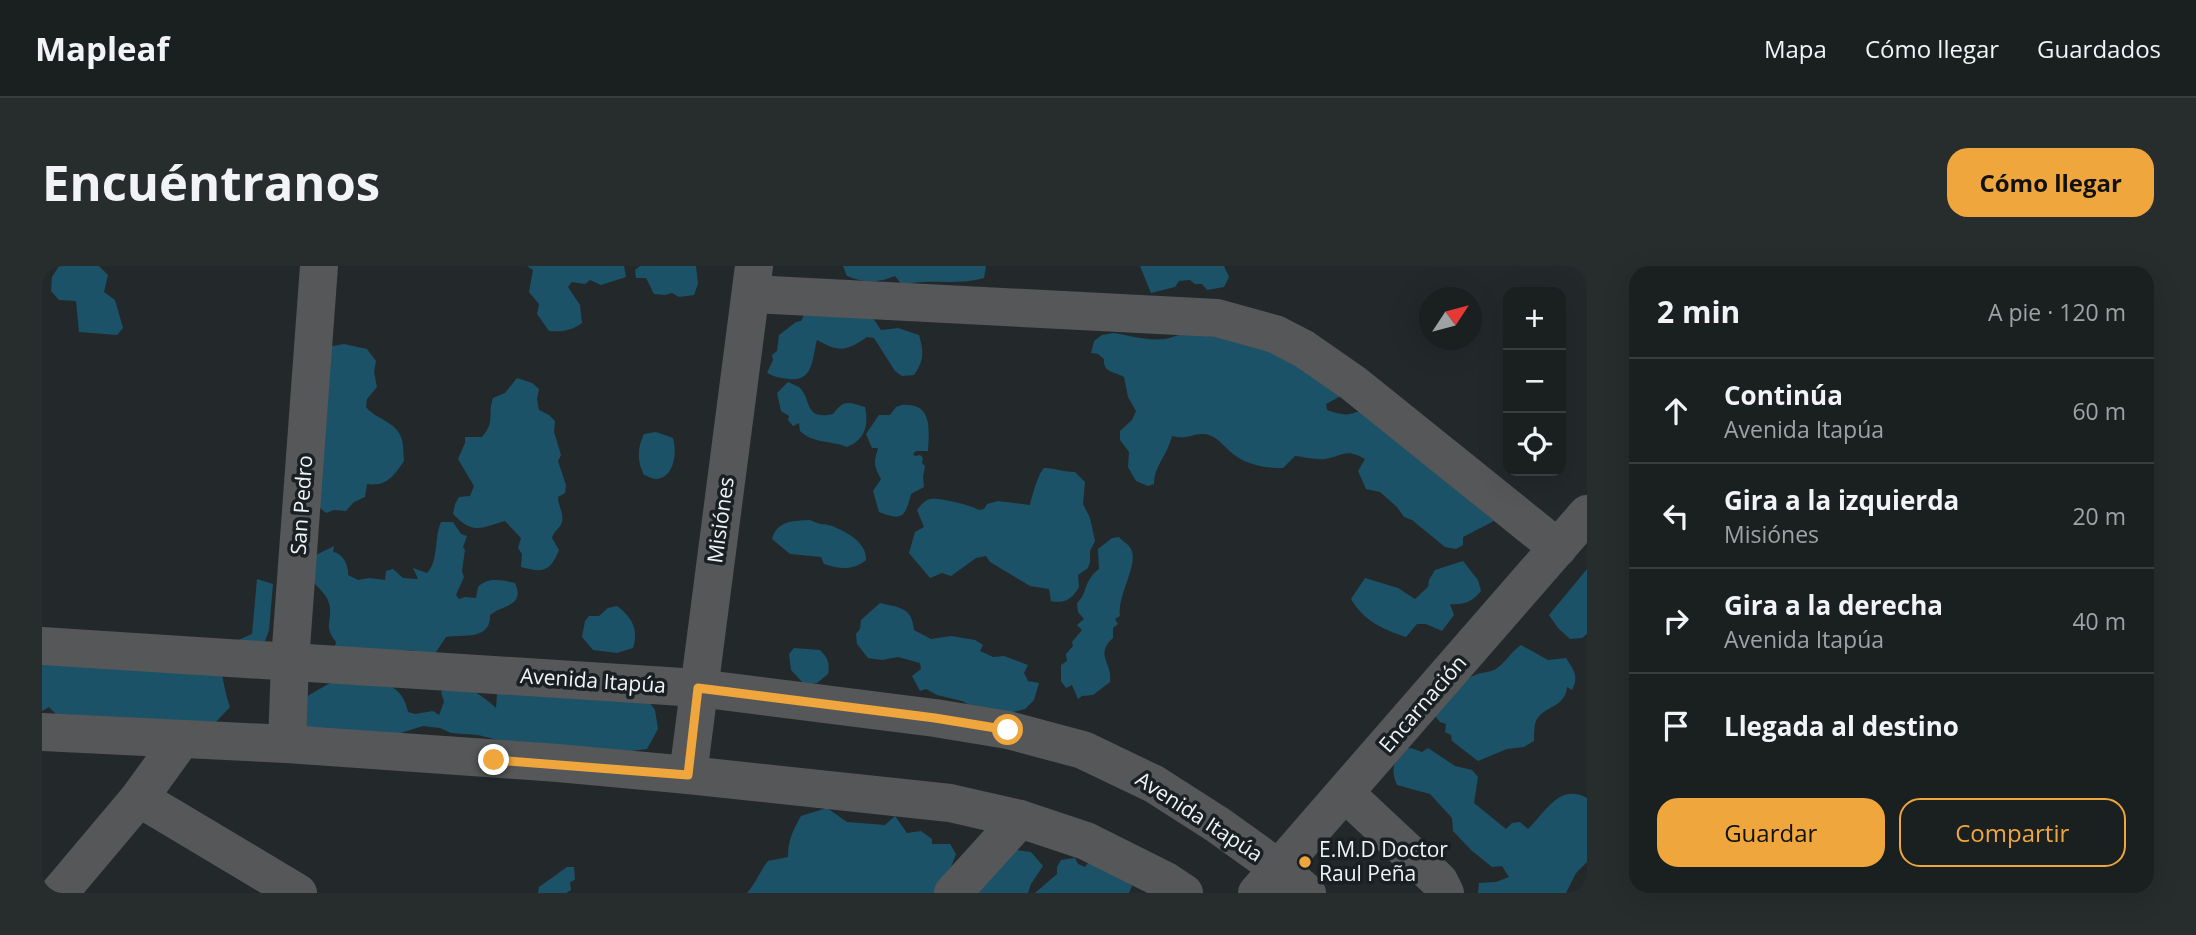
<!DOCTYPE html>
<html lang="es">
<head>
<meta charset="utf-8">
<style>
  body { margin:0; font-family:"Open Sans",sans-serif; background:#272c2d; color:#f1f3f6 }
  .controls { position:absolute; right:21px; top:21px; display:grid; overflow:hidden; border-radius:14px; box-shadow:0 7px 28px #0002 }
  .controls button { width:63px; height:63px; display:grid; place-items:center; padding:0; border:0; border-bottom:2px solid #383d3e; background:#1a1f20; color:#f1f3f6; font:35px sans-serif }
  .compass { position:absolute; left:1377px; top:21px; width:63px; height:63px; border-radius:50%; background:#1a1f20; box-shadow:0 7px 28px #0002; rotate:54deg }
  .stop { position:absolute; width:21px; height:21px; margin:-16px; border:5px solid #efa73d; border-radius:50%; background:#fff }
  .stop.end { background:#efa73d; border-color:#fff; box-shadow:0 2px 7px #0008 }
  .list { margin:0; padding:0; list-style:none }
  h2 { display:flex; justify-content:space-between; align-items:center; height:91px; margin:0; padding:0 28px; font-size:30px }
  h2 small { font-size:23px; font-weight:400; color:#9fa2a5 }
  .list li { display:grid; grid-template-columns:46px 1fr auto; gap:21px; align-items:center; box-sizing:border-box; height:105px; padding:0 28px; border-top:2px solid #383d3e }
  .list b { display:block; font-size:26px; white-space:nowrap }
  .list p { margin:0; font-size:23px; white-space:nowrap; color:#9fa2a5 }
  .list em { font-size:23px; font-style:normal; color:#9fa2a5 }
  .actions { display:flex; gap:14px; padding:21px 28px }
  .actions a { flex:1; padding:16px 0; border:2px solid #efa73d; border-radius:21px; text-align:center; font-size:24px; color:#efa73d }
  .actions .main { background:#efa73d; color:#111 }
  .icon { flex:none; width:38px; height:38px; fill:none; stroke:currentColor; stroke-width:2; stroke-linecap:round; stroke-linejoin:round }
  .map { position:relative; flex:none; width:1545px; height:627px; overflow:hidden; border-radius:21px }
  header { display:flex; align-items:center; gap:42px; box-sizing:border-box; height:98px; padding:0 35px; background:#1a1f20; border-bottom:2px solid #383d3e }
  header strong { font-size:33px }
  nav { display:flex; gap:38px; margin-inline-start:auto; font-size:24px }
  .intro { display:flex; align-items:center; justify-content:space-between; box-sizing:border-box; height:168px; padding:0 42px }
  h1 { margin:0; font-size:49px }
  .button { padding:18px 32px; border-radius:21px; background:#efa73d; color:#111; font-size:24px; font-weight:700 }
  main { display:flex; gap:42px; padding:0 42px }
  aside { flex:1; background:#1a1f20; border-radius:21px; box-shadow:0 7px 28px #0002 }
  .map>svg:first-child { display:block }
</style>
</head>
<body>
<header>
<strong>Mapleaf</strong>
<nav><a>Mapa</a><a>Cómo llegar</a><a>Guardados</a></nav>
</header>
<div class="intro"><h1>Encuéntranos</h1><a class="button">Cómo llegar</a></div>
<main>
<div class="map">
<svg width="1545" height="627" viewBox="0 0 1545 627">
  <rect width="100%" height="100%" fill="#23292b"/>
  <g fill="#1c5267">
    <polygon points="17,0 57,0 66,9 62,26 73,34 81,62 75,69 37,66 34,35 17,34 9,25 10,11"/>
    <path d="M485 0H582L584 11 559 19 548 14 543 18 530 16 526 21 538 39 540 57C529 65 520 66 507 65L495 48 497 38 487 26 491 4Z"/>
    <polygon points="598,0 654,0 656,18 652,29 637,31 630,27 623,29 612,28 604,12 594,12 593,4"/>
    <path d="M801 0H944L942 12C915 20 887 12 860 19L853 10C836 17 822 17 805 10Z"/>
    <polygon points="1098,0 1182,0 1187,11 1182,21 1165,24 1160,18 1153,18 1148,14 1137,15 1133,21 1109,27"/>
    <path d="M827 46 839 64 856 62 877 69C882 86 882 95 872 109L860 110 853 105 832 72 825 71C803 86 797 86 775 74 770 92 772 116 747 113 739 112 733 111 725 107L731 94 730 89 735 85 737 69 754 56 759 55 762 49Z"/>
    <path d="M1072 67C1089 70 1106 75 1123 73 1130 72 1137 68 1145 67L1226 79 1299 130 1284 138 1285 144C1297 148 1305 151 1317 145L1452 255 1421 271V279L1414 283 1403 281 1370 254 1362 251 1355 241 1338 226 1324 223 1316 205 1323 193C1303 182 1302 190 1283 193 1273 194 1262 191 1253 190L1241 202C1225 202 1208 200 1194 190 1184 184 1176 169 1162 168 1150 167 1146 174 1130 170 1125 190 1112 200 1112 218L1106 220 1094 215 1086 201 1087 186 1078 174V165L1090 154 1094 145 1086 131 1082 111C1072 105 1061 107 1062 93L1056 88 1049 87 1052 75 1060 69Z"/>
    <path d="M302 78 325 83 334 95 332 106 335 121 325 133 324 141C333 153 353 155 359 171 362 178 361 187 362 195 352 210 344 221 325 218L323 231 312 236 304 245 292 244 284 247 276 240 285 81Z"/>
    <path d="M475 112 490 117 497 123 495 133 497 144 507 149 513 155 512 166 519 189 516 195 524 219 523 227 516 231C516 239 522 248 520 256 518 263 512 264 510 272L517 284C508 306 501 307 479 301L480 288 476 282 479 272 463 255C438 262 431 269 411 248L413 238 417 231 428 230 432 220 416 193 423 177V171H440C454 155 445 149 451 132L463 127Z"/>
    <path d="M746 116C748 117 755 120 757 121 770 132 761 155 791 148 802 133 806 136 823 141 827 159 823 174 805 181 788 174 772 178 758 165L757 157 751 160 746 154 747 150 739 145 735 127Z"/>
    <path d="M860 139C891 136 887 164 886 185H874L871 188 873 190 878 189 881 192 880 197 883 200 881 211 882 221 869 228C863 251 861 255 837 246L831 225 839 213C831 198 832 197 836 182H830L824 168 837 149H848L854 141Z"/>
    <path d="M614 166 631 172C635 185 633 212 614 213 610 213 606 210 602 209 595 195 595 182 602 168Z"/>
    <path d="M1002 202C1013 202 1021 206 1033 206L1043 216 1041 238 1048 252 1053 275 1048 285V296L1046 302 1036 309 1037 321C1030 333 1023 338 1009 335L1007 323 988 320 948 296 944 290 934 292 909 310 900 307 888 312 867 287 873 266 882 261 875 244C879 239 882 235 888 233 896 231 929 239 937 244L942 243 945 238 956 235 988 239C990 230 996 208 1002 202Z"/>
    <path d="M768 254C779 260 782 257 790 260 803 265 825 276 824 294 811 305 797 303 782 298L779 291 748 288 730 273C735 254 752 255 768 254Z"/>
    <path d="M399 256H411L419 268 425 270 421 281 423 284 420 305 422 311 414 329 417 333 423 331 434 332 436 321C446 311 459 314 473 317 484 341 459 339 448 349 449 375 421 368 404 371L392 389 368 384 356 386 292 384 294 376C282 360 289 359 288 342 287 329 276 322 268 313L272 290 292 280 291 286C301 287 307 300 306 309L316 314 327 312 343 314 344 305 351 303 361 312 376 313 371 302 385 307C397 295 392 271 399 256Z"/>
    <path d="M1077 271C1081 276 1086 277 1089 283 1097 299 1075 329 1078 350L1073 353 1076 358 1071 362V372C1052 389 1071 397 1068 416L1051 429 1040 430 1036 433 1030 419 1024 422 1019 415V399L1025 395 1024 388 1031 380 1030 376 1040 364 1035 359 1042 353 1036 346 1035 337C1046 327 1041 315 1057 303L1056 283 1070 272Z"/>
    <path d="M1421 295 1436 314 1439 325C1430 336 1422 339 1408 338L1412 349 1400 365 1384 358H1375L1364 371C1340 363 1322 355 1309 333L1323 312 1356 322 1373 333 1386 321 1387 314 1393 304Z"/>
    <polygon points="1545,303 1545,368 1540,372 1528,373 1516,362 1507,349"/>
    <polygon points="215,313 231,318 227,364 222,378 194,375 210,368"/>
    <path d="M838 337C858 342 870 341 872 364L889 373 909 370 933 374 941 379 938 385 951 391 962 390 986 399 982 407 986 415 997 417 992 434 983 443 960 449 937 444 920 435 895 429 884 423 878 425 870 410 879 403 878 397 856 391 840 394 826 392 815 378 814 368 818 363 819 354Z"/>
    <path d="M575 340C590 351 597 364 591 382L575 387 551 384 540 371 543 355 547 350H557L566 342Z"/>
    <path d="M0 378 176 392C181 408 182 425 188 441L172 458 35 457 28 448 16 450 7 441 0 445Z"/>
    <path d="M1479 379 1506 394 1524 392C1532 404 1537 411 1530 424L1525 421C1523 444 1498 439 1493 458 1492 463 1492 470 1492 475L1482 481 1465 483 1436 495 1410 475 1409 469 1403 466 1404 458 1398 456 1392 449C1404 435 1415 416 1433 409 1440 406 1447 407 1454 403 1463 397 1469 386 1479 379Z"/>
    <path d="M752 382 778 384C786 392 788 397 786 408L775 417 763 419 749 404 747 388Z"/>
    <path d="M337 413C353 422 362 427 366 446L373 448 391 445 397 449 402 436 399 426 410 418C427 420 441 430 454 442L455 428 602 429 613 444 616 463 605 483 582 486 456 474 436 469 409 467 398 462 381 460 355 468 267 470 257 435 293 414Z"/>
    <path d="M1369 482 1380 486 1386 482 1413 500 1430 504 1436 511 1432 537 1464 563 1470 557 1478 556 1486 563C1504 546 1517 517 1545 532V596L1534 607 1524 627H1436L1437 617 1454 616 1467 611 1460 600 1450 601 1429 584 1411 565 1410 552 1388 528 1355 519C1349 506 1351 494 1360 483Z"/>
    <path d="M785 542 805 556 843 559 853 550 865 567 879 565 890 573V578H908L914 588 899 627H705C714 617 718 605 726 595L746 591C746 574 751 564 759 550Z"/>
    <polygon points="967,583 989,586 1001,600 989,618 986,627 911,627"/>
    <polygon points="1033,592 1036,598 1043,601 1049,593 1086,610 1090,620 1087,627 993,627 1015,608 1015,601 1019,594"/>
    <polygon points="525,601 532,601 533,614 528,616 529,624 524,627 496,627 497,621"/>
  </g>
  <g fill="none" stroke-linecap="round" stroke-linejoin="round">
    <g stroke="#555759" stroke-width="38">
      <polyline points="710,28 1175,52 1233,68 1262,83 1311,117 1516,282"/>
      <polyline points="0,380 656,422 893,452 966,464 1041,484 1112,518 1176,559 1236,602 1265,627"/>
      <polyline points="0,466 245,478 516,497 646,509 908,537 978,553 1044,575 1124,615 1142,627"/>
      <polyline points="245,478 248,395 277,0"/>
      <polyline points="646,509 712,0"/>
      <polyline points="1303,527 1397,615 1403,627"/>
      <polyline points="97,532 256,627"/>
      <polyline points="17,627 97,532 139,474"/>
      <polyline points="911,627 978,553"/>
      <polyline points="1215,627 1545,248"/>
    </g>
  </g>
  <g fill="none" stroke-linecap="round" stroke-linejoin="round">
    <polyline stroke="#efa73d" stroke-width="9" points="452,494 646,509 656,422 893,452 966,464"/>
  </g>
  <circle fill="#efa73d" stroke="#191f22" stroke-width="2.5" cx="1263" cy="596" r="7"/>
  <g text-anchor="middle" stroke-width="7" stroke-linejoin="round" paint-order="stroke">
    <g font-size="21" fill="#f0f4f6" stroke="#191f22">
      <text transform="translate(260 239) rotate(-86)" y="7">San Pedro</text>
      <text transform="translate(679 254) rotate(-82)" y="7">Misiónes</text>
      <text transform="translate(551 415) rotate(4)" y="7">Avenida Itapúa</text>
      <text transform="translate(1381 438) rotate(-49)" y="7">Encarnación</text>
      <text transform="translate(1157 551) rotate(33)" y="7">Avenida Itapúa</text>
    </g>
    <g font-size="21" fill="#f0f4f6" stroke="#191f22" text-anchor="start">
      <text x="1277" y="591">E.M.D Doctor<tspan x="1277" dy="24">Raul Peña</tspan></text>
    </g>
  </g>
</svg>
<div class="controls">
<button>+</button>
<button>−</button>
<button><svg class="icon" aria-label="locate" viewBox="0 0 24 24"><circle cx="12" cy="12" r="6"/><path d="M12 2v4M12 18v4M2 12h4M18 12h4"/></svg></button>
</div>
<svg class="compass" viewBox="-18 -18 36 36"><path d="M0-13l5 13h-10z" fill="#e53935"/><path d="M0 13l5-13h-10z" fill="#9fa2a5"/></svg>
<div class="stop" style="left:966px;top:464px"></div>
<div class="stop end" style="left:452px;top:494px"></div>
</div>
<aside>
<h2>2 min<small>A pie · 120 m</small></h2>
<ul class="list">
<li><svg class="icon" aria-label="ahead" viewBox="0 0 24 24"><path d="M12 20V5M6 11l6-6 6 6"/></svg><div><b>Continúa</b><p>Avenida Itapúa</p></div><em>60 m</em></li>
<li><svg class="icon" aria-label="left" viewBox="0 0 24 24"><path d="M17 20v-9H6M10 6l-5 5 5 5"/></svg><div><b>Gira a la izquierda</b><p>Misiónes</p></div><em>20 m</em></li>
<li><svg class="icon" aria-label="right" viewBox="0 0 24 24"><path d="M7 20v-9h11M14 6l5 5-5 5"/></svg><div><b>Gira a la derecha</b><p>Avenida Itapúa</p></div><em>40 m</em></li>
<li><svg class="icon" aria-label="arrive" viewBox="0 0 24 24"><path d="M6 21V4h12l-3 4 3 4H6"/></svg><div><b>Llegada al destino</b></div></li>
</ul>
<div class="actions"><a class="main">Guardar</a><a>Compartir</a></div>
</aside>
</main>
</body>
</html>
